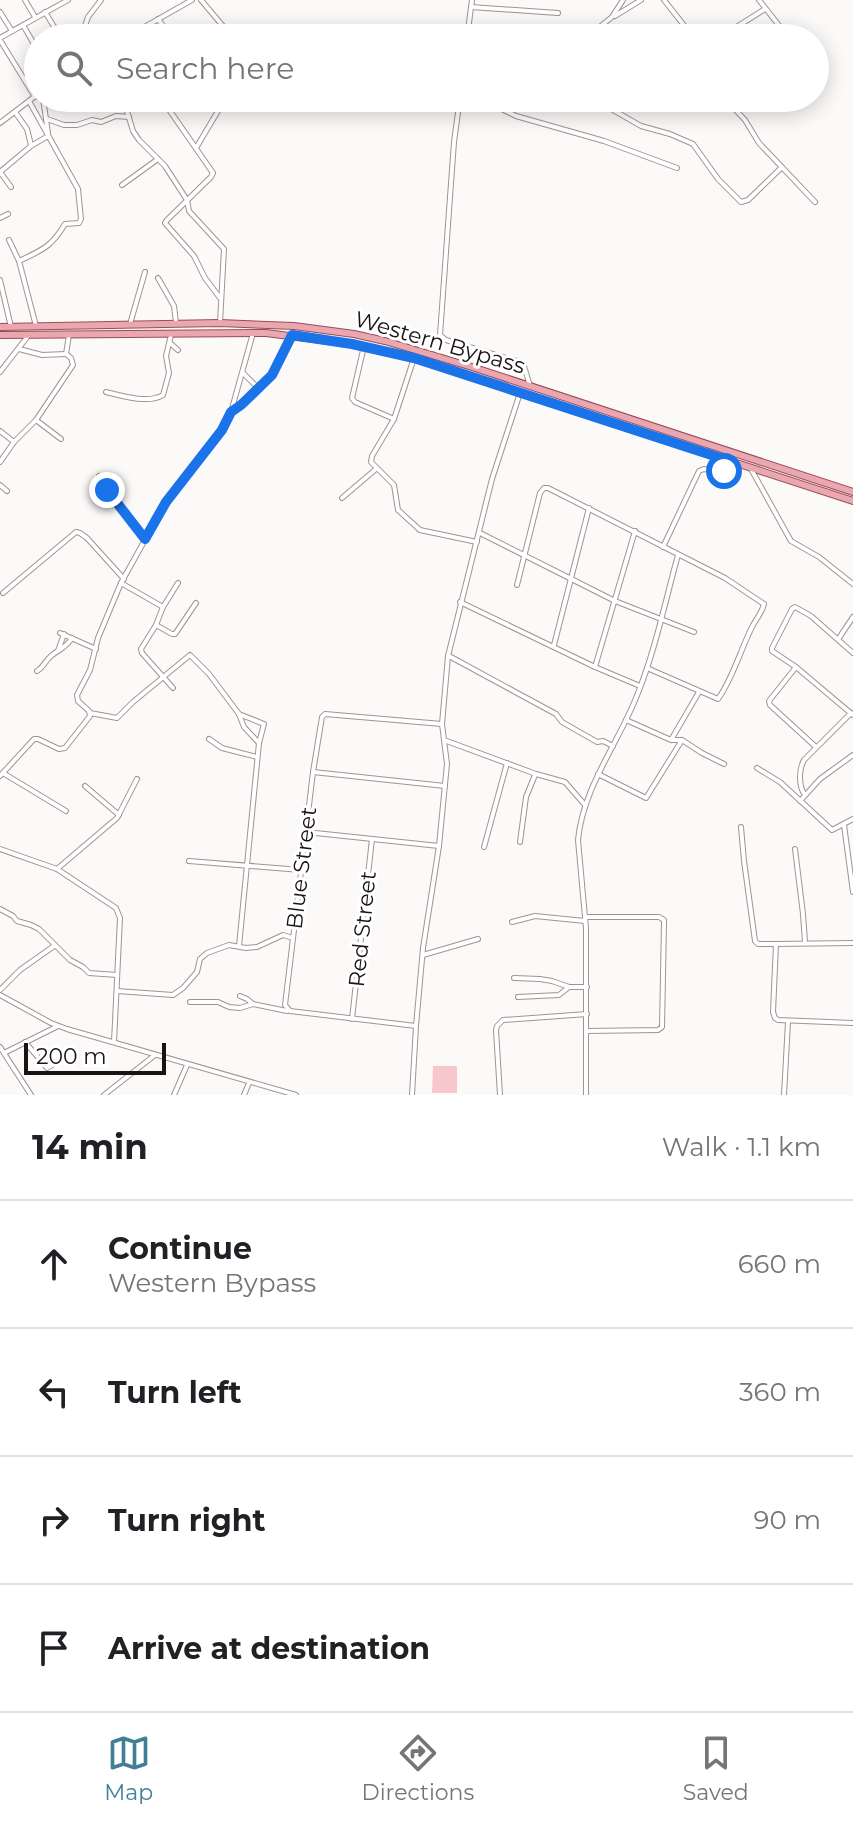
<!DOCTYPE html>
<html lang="en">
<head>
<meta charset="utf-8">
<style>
  body { margin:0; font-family:Montserrat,sans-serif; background:#f6f6f6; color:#202124 }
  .scale { position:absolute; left:24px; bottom:20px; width:142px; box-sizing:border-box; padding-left:8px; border:4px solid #1a1314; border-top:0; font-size:22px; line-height:28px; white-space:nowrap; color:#1a1314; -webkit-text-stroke:6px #fff; paint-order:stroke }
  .stop { position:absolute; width:24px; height:24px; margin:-18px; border:6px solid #1a73e8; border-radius:50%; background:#fff }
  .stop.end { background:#1a73e8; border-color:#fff; box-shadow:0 2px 8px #0008 }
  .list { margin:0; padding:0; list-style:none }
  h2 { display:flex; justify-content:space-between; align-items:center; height:104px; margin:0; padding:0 32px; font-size:34px }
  h2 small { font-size:26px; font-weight:400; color:#757577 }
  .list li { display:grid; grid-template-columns:52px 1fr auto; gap:24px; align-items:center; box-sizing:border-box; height:128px; padding:0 32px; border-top:2px solid #e0e0e0 }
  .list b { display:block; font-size:30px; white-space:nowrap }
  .list p { margin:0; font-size:26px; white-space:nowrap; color:#757577 }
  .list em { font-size:26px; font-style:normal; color:#757577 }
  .icon { flex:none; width:44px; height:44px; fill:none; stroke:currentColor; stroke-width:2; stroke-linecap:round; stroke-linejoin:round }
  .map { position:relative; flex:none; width:853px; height:1095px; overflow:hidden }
  .search { position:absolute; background:#fff; box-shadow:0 4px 20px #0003; left:24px; right:24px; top:24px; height:88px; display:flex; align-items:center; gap:20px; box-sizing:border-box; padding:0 28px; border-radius:44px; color:#757577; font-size:30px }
  .sheet { height:616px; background:#fff }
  nav { display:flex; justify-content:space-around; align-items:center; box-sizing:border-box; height:112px; border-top:2px solid #e0e0e0; background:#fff; font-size:22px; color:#757577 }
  nav a { display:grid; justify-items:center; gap:4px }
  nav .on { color:#417f95 }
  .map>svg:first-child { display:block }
</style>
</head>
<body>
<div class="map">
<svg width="853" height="1095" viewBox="0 0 853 1095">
  <rect width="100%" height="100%" fill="#fcf9f9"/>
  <polygon fill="#f7c8cb" points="433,1066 457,1066 457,1093 432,1093"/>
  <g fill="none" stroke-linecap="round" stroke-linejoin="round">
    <g stroke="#a39293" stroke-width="6">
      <g id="street">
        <polyline points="25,0 35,17"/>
        <polyline points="201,0 233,38"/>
        <polyline points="664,0 694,38"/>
        <polyline points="759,0 781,28 793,38"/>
        <polyline points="471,7 558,13"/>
        <polyline points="0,12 12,31"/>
        <polyline points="45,12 61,38"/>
        <polyline points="615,16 641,0"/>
        <polyline points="158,19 172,38"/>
        <polyline points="23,25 38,51"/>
        <polyline points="0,38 68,0"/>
        <polyline points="81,38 88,17 101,0"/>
        <polyline points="125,38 192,0"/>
        <polyline points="204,38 225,28"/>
        <polyline points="467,38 472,0"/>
        <polyline points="586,38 612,17 623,0"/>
        <polyline points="719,38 765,9"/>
        <polyline points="0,40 35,97"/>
        <polyline points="815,57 816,58"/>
        <polyline points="43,98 48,133"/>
        <polyline points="123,98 133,131 139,140 165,166 187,200 189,211 224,249 220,323"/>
        <polyline points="161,98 213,173 211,177 167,220 165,223 194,256 205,278 220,298"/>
        <polyline points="460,98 454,142 440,335 446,340 520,362 524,366 530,386"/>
        <polyline points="479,98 516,116 604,141 677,168"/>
        <polyline points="592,98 641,126 670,134 693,144 718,179 741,202 748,200 781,168"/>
        <polyline points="728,98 732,106 745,120 759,143 815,202"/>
        <polyline points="459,102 469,98"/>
        <polyline points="15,112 27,129 31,145"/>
        <polyline points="47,119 64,125 77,125 92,120 101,122 116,116 129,117"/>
        <polyline points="0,123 38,94"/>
        <polyline points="196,148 221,106 220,98"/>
        <polyline points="122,185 158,159"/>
        <polyline points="11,187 0,172 31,146 48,136"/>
        <polyline points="0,218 8,214"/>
        <polyline points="9,240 19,261 36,326"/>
        <path d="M19 261C43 250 52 246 65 224L79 223 81 219 78 189 29 101"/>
        <polyline points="158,278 174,306 176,323"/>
        <polyline points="0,280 11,327"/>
        <polyline points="130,324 145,272"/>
        <polyline points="170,343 178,350"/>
        <polyline points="364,346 352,398 355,402 394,419"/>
        <polyline points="19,349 42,355 66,354"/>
        <polyline points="66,354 69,335"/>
        <polyline points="414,358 394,419 372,456 371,462 394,485 398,510 420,530 477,542"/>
        <polyline points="0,372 28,336"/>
        <polyline points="243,373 258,388"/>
        <path d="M106 392C122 396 149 404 163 395L169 373 166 356 171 335"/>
        <polyline points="233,410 272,375 291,337"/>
        <polyline points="36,420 61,439"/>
        <polyline points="0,431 14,442"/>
        <polyline points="0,462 14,442 36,420 73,365 71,358 66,354"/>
        <polyline points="751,469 791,541 819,557 853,584"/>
        <polyline points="99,476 107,490 145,539"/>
        <polyline points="0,485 7,491"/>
        <polyline points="342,498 376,469"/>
        <polyline points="480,533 615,601 694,632"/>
        <polyline points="663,547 699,471 704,469 721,472 730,461"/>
        <polyline points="121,583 163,607"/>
        <path d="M517 585 540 493 544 488H548L725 578 764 604C762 613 756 619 752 627 740 651 733 678 718 699L647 668"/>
        <polyline points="3,593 76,532 80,533 87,538 124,579"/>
        <polyline points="460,602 595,667 640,686"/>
        <polyline points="156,625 172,634 175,634 196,603"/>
        <polyline points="60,633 96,649"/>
        <polyline points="839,638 853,617"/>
        <polyline points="554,645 589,508"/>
        <polyline points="58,651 64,634"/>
        <polyline points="853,653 811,616 795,607 792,609 772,648 772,651 796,667 853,715"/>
        <polyline points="449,656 556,714 562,722 597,742 603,741 613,746"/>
        <polyline points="595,667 635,531"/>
        <polyline points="796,667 769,701 770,705 816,747"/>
        <path d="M37 671C44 667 45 661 51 656 59 649 66 648 72 638"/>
        <polyline points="173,688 142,653 141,649 156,625 163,607 178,583"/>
        <polyline points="90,713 117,718 133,702 190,655 209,674 239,714 244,727 259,743"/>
        <polyline points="239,714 264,724 259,743 239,946"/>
        <polyline points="626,720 671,740 682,740 702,753 724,764"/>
        <polyline points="209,739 222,748 257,757"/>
        <polyline points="444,740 536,774 565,782 585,805"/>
        <polyline points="671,740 699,692"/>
        <polyline points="757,768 780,782 832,830 853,819"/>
        <polyline points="313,772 445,786"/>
        <polyline points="3,773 66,811"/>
        <polyline points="598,774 646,798 682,740"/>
        <polyline points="0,776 34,739 38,739 59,749 65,748 90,716 89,711 78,701 77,695 90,670 98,638 121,583 166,502 223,429 231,412 253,333"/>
        <polyline points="85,786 119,815"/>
        <path d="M805 795C798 786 799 769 804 760L851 713"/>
        <polyline points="800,801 820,779 853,755"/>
        <polyline points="844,825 853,892"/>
        <polyline points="741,827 744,861 755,941 758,944 776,944"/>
        <polyline points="306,832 439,846"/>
        <polyline points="520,842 526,797 535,775"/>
        <polyline points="484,847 507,763"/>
        <polyline points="0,849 57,869 116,908 120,918 114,1042"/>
        <polyline points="795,849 803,914 805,942"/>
        <polyline points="189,861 301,870"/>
        <polyline points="57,869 117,818 137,779"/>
        <polyline points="0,909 13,916 17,921 31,925 39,929 70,960 83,967 89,973 117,975"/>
        <polyline points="585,917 659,917 664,920 664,923 662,1027 658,1030 587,1031"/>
        <polyline points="512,922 535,916 585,921"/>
        <polyline points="853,943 776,944 773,1012 775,1018 778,1020 853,1023"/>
        <polyline points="423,955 478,939"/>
        <polyline points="514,978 540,979 552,981 569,987 587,987"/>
        <polyline points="0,990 20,970 54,946"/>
        <polyline points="117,991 173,995 183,988 197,972 200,959 207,953 229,945 246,948 257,947 283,935 293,938"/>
        <polyline points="0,995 51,1023 67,1029 296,1095"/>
        <polyline points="240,996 247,999 253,1004 287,1011"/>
        <polyline points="518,997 559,995 569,987"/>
        <polyline points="190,1002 218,1002 229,1007 240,1008 253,1004"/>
        <polyline points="352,1019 372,839"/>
        <polyline points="416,1026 290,1011 285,1005 313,772 322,717 325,714 442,724"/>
        <polyline points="25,1042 47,1068 62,1059"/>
        <polyline points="0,1047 31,1095"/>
        <polyline points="4,1053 58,1026"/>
        <polyline points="104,1095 155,1055"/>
        <polyline points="174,1095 187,1065"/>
        <polyline points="244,1095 249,1083"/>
        <polyline points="412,1095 416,1026 423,948 439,846 446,774 447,764 442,724 448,656 492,479 520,393"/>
        <polyline points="500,1095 496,1030 497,1026 503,1020 587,1014"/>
        <path d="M586 1095V928L578 840C583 788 617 745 636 698 655 652 665 602 678 555"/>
        <polyline points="784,1095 788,1022"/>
      </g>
    </g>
    <g stroke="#994d56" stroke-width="8">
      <g id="primary">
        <polyline points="0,327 220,323 294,326 354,334 385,341 472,367 853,492"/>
        <polyline points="0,335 266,333 352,344 414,358 853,501"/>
      </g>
    </g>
    <use href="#street" stroke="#fff" stroke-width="4"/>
    <use href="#primary" stroke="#eba7af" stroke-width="6"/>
  </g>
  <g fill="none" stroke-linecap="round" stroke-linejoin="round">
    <polyline stroke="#1a73e8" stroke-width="10" points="107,490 145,539 166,502 222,430 231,412 241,405 272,375 292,335 352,344 414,358 730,461 724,471"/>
  </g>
  <g text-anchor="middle" stroke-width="6" stroke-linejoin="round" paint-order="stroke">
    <g font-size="22" fill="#1a1314" stroke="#fff">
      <text transform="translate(440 342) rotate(16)" y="8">Western Bypass</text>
      <text transform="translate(301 868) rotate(-83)" y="8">Blue Street</text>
      <text transform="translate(362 929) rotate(-84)" y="8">Red Street</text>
    </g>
  </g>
</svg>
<div class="scale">200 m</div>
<div class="stop" style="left:724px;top:471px"></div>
<div class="stop end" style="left:107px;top:490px"></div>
<div class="search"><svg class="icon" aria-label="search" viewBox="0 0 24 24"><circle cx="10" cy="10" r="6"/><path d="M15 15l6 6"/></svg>Search here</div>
</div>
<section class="sheet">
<h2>14 min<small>Walk · 1.1 km</small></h2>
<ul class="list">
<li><svg class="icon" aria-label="ahead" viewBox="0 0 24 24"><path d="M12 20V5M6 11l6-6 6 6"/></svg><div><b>Continue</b><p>Western Bypass</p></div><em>660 m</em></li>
<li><svg class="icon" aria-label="left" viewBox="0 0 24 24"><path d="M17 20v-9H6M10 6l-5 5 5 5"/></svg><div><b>Turn left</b></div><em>360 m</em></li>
<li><svg class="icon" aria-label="right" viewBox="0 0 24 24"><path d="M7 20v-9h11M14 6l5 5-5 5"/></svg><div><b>Turn right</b></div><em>90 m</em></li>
<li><svg class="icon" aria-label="arrive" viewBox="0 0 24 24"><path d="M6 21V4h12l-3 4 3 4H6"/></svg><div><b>Arrive at destination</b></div></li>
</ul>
</section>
<nav>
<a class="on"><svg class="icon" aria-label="map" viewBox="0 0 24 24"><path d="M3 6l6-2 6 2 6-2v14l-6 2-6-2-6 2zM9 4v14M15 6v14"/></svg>Map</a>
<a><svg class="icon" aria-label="directions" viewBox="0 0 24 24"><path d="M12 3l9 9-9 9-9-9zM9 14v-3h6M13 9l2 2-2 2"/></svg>Directions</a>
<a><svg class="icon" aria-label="saved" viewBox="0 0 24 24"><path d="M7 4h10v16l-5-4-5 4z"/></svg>Saved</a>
</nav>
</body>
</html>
